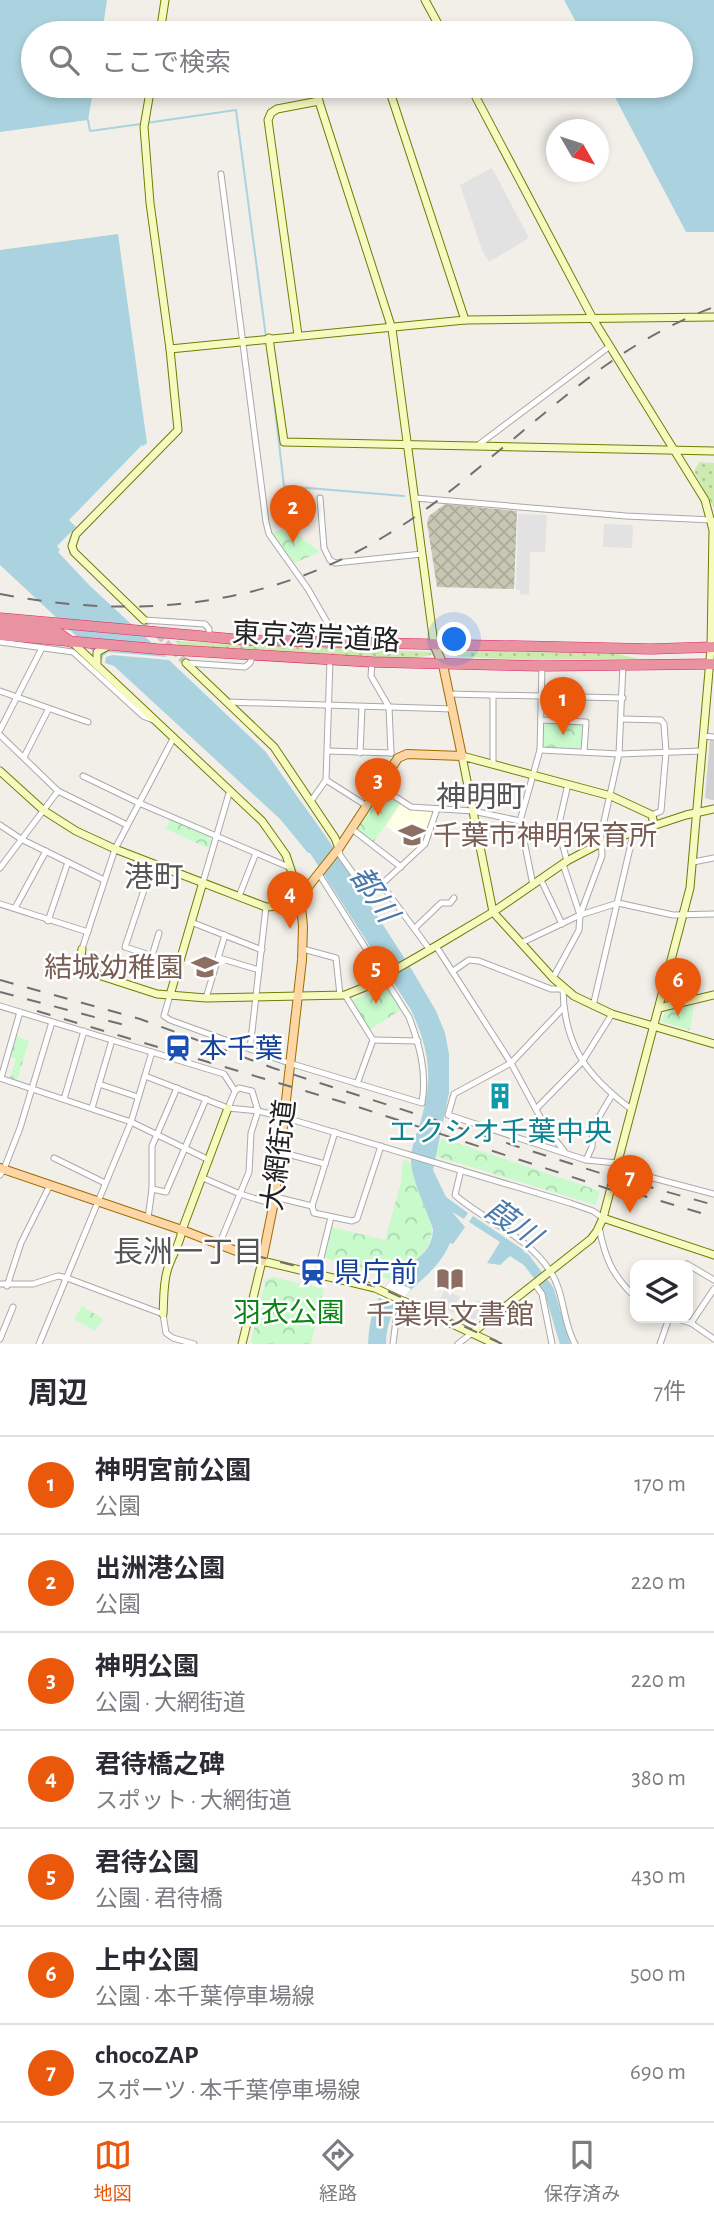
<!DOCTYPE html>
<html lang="ja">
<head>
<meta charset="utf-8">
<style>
  body { margin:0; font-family:"Alegreya Sans","Noto Sans JP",sans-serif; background:#f7f7f7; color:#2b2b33 }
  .controls { position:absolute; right:21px; bottom:21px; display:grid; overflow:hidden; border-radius:14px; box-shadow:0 4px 10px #0003 }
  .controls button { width:63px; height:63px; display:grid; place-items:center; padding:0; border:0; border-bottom:2px solid #e1e1e2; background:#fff; color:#2b2b33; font:35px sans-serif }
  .compass { position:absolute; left:546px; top:119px; width:63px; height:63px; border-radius:50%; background:#fff; box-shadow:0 4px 10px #0003; rotate:129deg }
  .you { position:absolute; left:455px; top:640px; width:24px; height:24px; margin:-18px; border:5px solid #fff; border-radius:50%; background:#1a73e8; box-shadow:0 0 0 10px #1a73e833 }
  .badge { display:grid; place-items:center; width:46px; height:46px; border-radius:50%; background:#ea580c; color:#fff; font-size:23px; font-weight:700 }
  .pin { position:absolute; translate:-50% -58px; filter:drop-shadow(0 2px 4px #0008) }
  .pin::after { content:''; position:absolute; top:37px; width:24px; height:21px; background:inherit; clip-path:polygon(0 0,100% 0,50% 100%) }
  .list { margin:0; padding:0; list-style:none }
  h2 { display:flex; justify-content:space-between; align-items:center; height:91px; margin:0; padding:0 28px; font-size:30px }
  h2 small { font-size:23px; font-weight:400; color:#7c7c81 }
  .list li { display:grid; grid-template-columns:46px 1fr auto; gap:21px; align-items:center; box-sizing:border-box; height:98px; padding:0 28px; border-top:2px solid #e1e1e2 }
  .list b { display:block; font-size:26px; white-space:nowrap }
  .list p { margin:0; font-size:23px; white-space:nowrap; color:#7c7c81 }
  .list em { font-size:23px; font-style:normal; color:#7c7c81 }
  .icon { flex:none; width:38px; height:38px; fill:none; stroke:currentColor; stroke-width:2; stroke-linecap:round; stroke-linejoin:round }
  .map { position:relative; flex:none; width:714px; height:1344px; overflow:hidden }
  .search { position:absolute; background:#fff; box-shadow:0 4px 10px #0003; left:21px; right:21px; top:21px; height:77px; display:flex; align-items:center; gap:18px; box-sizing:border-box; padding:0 24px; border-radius:38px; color:#7c7c81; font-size:26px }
  .sheet { height:777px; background:#fff }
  nav { display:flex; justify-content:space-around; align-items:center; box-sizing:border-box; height:98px; border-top:2px solid #e1e1e2; background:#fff; font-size:19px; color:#7c7c81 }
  nav a { display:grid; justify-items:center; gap:4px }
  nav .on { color:#ea580c }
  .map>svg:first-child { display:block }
</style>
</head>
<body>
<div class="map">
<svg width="714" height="1344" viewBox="0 0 714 1344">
  <defs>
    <pattern id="construction-cross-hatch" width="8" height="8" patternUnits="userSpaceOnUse" patternTransform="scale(1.75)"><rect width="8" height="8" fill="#c7c7b4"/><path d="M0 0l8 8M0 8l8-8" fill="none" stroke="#abab9a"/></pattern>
    <pattern id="grass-dots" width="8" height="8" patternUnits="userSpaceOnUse" patternTransform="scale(1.75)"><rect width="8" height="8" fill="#cdebb0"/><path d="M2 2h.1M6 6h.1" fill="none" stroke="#b0c997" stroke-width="1.8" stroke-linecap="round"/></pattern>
    <pattern id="park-crowns" width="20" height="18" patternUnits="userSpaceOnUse" patternTransform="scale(1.75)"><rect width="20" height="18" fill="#c8facc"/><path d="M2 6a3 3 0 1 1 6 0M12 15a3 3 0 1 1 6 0" fill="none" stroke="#acd6af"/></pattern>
  </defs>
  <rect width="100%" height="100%" fill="#f2efe9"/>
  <polygon fill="#ffffe5" points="401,804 413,810 432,812 434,814 423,844 418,849 386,826"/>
  <polygon fill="#d0d0d0" points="710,738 714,739 714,800 712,800 705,798"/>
  <polygon fill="url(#construction-cross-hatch)" points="445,504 517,511 514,589 437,587 427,522 429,516"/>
  <g fill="url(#grass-dots)">
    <polygon points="699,462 714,463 714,508 694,471"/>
    <polygon points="175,641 430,652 431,655 416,658 378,658 179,645"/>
    <polygon points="451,650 614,653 639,659 521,660 451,656"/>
  </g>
  <g fill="url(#park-crowns)">
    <polygon points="289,528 320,552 294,563 271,533"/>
    <polygon points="545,722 582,724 584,726 582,748 546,748 542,745"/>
    <polygon points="383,792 400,803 373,843 356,829 380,794"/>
    <polygon points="170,819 208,836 211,841 208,848 166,829"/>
    <polygon points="386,984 402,1009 369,1030 351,1000 362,997"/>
    <polygon points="694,1005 690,1030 662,1022 665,1011"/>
    <polygon points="15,1036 29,1041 17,1080 10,1078 16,1059 9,1056"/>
    <polygon points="442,1138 600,1191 596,1205 435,1156"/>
    <path d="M403 1160 410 1162 432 1229C431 1254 409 1266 391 1280 381 1277 373 1271 363 1269 352 1266 333 1263 324 1256L331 1227 385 1240 401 1182Z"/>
    <polygon points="273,1277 324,1289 311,1344 253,1344 251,1341 266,1279"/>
    <polygon points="82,1306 103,1319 95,1331 74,1319"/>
  </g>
  <g fill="#e2e2e2">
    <polygon points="492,168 529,238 489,262 482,250 460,185"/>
    <polygon points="518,514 547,515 545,552 530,552 529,595 520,594 520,590 516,590"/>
    <polygon points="604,524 633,525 632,548 603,547"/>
    <polygon points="447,1290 460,1297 457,1302 468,1307 478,1300 485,1311 474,1319 467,1319 437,1305 444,1291"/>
  </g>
  <g fill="#aad3df">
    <polygon points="0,0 107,0 102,33 33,33 33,86 94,86 88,120 0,132"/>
    <polygon points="564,0 714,0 714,232 686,232 609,86 681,86 681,33 582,33"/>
    <polygon points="118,234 147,443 143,446 142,445 69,520 76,527 57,546 60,550 58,552 90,586 167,657 108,652 103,656 102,660 0,565 0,250"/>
    <path d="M112 655 169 660 265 751 329 841 412 970 436 1011 445 1033 449 1054V1093L433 1170 446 1197 468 1213 464 1219 452 1212 465 1227 453 1244 450 1243C432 1286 387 1290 386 1344H368C369 1321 374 1301 389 1282 405 1262 432 1259 433 1229 427 1211 412 1180 411 1162 410 1149 417 1133 421 1120 433 1077 430 1051 411 1010L310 853H308L280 819 114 666 105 663 106 657Z"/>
    <polygon points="473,1216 522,1249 536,1265 530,1269 510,1256 500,1265 487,1263 500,1242 469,1222"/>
  </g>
  <polygon fill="#fff" points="391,1280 411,1289 397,1306 378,1297"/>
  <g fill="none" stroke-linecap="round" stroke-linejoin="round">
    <g stroke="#aad3df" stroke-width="2">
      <polyline points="88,120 90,131 141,124"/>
      <polyline points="146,123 236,110 266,337"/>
      <polyline points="270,367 284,486 404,496"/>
    </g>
    <polyline stroke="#aad3df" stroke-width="10" points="525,1258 549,1290 565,1344"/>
    <polyline stroke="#c8c6c1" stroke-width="7" stroke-dasharray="7 3.5" stroke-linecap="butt" points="144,620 186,663"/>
    <g stroke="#a9a9a9" stroke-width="7">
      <g id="street">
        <polyline points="221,174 266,522 269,534 308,589 339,643"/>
        <polyline points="477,446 610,346"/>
        <polyline points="320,498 324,548 330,560 335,563 422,554"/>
        <polyline points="415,498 626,516 712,520"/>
        <polyline points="144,620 205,624 209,629 209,638"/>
        <polyline points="0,642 73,652 143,716 153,720"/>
        <polyline points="186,663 245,667 250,663 253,655"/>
        <polyline points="372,663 371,676 389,707 391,753"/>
        <polyline points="0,691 88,722"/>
        <polyline points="449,694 623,698"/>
        <polyline points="493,695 493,764"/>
        <polyline points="227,702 453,709"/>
        <polyline points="622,719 661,720 664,724 666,752 661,811 652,815"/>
        <polyline points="541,720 586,722 584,752"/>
        <polyline points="0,730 42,648"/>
        <polyline points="0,735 58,791 127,825"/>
        <polyline points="703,736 714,737"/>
        <polyline points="540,750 619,754 702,751"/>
        <polyline points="328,751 391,753"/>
        <polyline points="360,753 362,707"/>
        <polyline points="24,757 48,710"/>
        <polyline points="83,776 139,803 291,868"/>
        <polyline points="326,780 367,806"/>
        <polyline points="379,786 411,807 473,811 520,821"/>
        <polyline points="311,801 326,780 330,660"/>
        <polyline points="0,825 21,839 104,880"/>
        <polyline points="352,829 401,867"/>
        <polyline points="339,848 340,855 369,896 425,844 437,809"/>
        <polyline points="567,861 558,828 568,784"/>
        <polyline points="693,862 714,858"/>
        <polyline points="153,863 125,947 180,965"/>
        <polyline points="563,864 580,915"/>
        <polyline points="0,868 58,791"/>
        <polyline points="541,880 562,924"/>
        <polyline points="203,882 230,790"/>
        <polyline points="382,885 430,950"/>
        <polyline points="533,885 520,821 540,750 542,666"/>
        <polyline points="239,896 256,853"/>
        <polyline points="0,904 88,932"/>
        <polyline points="15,908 46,851"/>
        <polyline points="48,921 68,862"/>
        <polyline points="191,922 262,950"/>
        <polyline points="415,928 441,903 450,903 454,898"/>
        <polyline points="521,943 580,915 618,903 673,915 714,914"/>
        <polyline points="436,946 511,1063 546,1128 564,1151"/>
        <polyline points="82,949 115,849 174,737"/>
        <polyline points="303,949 336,958 340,995"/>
        <polyline points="152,956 159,933"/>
        <polyline points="219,958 259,970"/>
        <path d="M453 971 469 960 479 961 551 989H563C564 1046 587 1076 631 1109"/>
        <polyline points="553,978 579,930 580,915 602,856 601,835 619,754 623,664"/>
        <path d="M170 995 164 1016 170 1020 289 1063 422 1103C427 1073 420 1046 409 1017L319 874"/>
        <polyline points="345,995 373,1040 357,1084"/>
        <polyline points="206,998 225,935"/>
        <polyline points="0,1006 224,1074 235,1091 228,1108"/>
        <polyline points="593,1006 634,831"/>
        <polyline points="564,1007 511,1063 454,1094 448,1115 586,1160 617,1163"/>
        <polyline points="373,1040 418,1041"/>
        <polyline points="250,1049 266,907"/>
        <polyline points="145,1076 228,1108 258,1111 283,1117 570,1203 593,1211 603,1218"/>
        <polyline points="0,1078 131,1122 209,1160"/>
        <polyline points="1,1078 20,1012"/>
        <polyline points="99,1084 138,1097"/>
        <polyline points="64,1099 84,1031"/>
        <polyline points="92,1108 112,1040"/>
        <polyline points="536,1109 582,1062 612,1014"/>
        <polyline points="335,1132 312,1206 314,1213 352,1221 357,1219 381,1146"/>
        <polyline points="280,1152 325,1164"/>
        <polyline points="54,1158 105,1183"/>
        <polyline points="586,1160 592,1147 593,1127 612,1095"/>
        <polyline points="615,1168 714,1194"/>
        <path d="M461 1170 455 1195C486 1222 528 1236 550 1271 565 1293 562 1321 575 1344"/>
        <polyline points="0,1175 4,1169 20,1128 52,1022"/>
        <polyline points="203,1178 240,1194 273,1204"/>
        <polyline points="152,1189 166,1192 206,1099"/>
        <polyline points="275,1197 312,1206"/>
        <polyline points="148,1218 152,1189 152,1146 177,1088"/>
        <path d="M599 1227C605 1258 612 1275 635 1297"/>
        <polyline points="219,1245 249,1172 251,1133 258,1111 252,1091 239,1088 235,1091"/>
        <polyline points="687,1264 714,1280"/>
        <polyline points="317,1274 331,1217"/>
        <polyline points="534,1283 542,1294 552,1344"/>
        <polyline points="0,1284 33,1284 58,1276 67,1278 163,1314 166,1333 173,1338 194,1344"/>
        <polyline points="7,1286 21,1243 50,1185"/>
        <polyline points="674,1318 691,1323 714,1339"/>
        <polyline points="691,1323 714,1289"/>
        <polyline points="0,1339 13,1307"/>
        <polyline points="39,1344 131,1122 152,1052"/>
        <polyline points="393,1344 396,1320 406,1301"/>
        <polyline points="458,1344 472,1333"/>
        <polyline points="660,1344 669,1318"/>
      </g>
    </g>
    <g stroke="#707d05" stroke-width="9">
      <g id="secondary">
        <polyline points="425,0 443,33"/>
        <polyline points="160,33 165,0"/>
        <polyline points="314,86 392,329 434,644"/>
        <polyline points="388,86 465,320"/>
        <polyline points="470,86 593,319 705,500 713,530 711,648 690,888 603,1218 597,1231 591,1239 472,1333"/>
        <polyline points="298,335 268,120 271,113 277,109 319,101"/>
        <polyline points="269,338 284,442 714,451"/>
        <polyline points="170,349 465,320 714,317"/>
        <polyline points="144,620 74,552 72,546 76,534 178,430 170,349 150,203 144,127 151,86"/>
        <polyline points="186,663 274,747 335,838 339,848"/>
        <polyline points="97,665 97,652 108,646"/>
        <polyline points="0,771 43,810 76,831 115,849 266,907 282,906 300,897 286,855 262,821 72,642"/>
        <polyline points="654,825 652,815 611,796 462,756 493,912 553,978 574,996 612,1014 714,1044"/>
        <polyline points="82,949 80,964 86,971 157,994 206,998 345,995 365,987 436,946 493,912 567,861 601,843 686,815 714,809"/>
        <polyline points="170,995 203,882"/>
        <polyline points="659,1008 714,995"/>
        <polyline points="603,1218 714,1255"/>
        <path d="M163 1314C164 1299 163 1282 168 1268 172 1255 180 1245 182 1230L228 1108"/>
        <polyline points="242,1344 262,1261 375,1288 495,1344"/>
      </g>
    </g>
    <g stroke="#a06b00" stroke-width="10">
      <polyline id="primary" points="0,1168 182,1230 262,1261 275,1197 302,960 303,926 300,897 339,848 398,758 407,754 462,756 443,665 434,644"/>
    </g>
    <g stroke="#dc2a67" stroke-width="11">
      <g id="highway">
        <polyline points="0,618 244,640 651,649 714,647"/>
        <polyline points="0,626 56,631 71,642"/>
        <polyline points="0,635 157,649 372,662 542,666 714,664"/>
      </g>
    </g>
    <use href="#street" stroke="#fff" stroke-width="5"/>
    <use href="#secondary" stroke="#f7fabf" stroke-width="7"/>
    <use href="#primary" stroke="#fcd6a4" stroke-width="8"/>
    <use href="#highway" stroke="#e892a2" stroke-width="10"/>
    <g stroke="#707070" stroke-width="2" stroke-dasharray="14 14" stroke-linecap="butt">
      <path d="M0 594C134 620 266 608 385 536 424 513 460 484 495 454 569 394 622 342 714 307"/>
      <polyline points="0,980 140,1019 273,1068 603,1174 714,1205"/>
      <polyline points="0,992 132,1027"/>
      <polyline points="37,1011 349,1104 615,1191"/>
      <polyline points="607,1185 714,1217"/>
      <polyline points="253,1255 381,1288 502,1344"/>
    </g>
  </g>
  <defs>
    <g id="school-bare" transform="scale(2.1)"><path d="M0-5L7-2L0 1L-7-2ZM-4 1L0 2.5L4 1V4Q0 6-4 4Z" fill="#8d6e63" stroke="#fff" stroke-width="2.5" paint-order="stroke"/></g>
    <g id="station-bare" transform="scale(2.1)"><path d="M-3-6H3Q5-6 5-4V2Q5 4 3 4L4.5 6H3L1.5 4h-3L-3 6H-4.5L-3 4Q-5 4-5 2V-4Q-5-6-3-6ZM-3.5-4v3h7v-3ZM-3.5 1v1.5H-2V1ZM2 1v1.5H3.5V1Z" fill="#1a4fb4" stroke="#fff" stroke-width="2.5" paint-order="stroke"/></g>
    <g id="building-bare" transform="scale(2.1)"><path d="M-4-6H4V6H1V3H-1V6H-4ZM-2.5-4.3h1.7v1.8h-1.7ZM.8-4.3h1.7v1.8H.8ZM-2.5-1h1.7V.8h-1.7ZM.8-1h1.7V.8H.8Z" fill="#0f9aa8" stroke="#fff" stroke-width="2.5" paint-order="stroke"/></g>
    <g id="library-bare" transform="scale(2.1)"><path d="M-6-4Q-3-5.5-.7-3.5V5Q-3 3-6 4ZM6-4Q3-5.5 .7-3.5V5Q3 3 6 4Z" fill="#8d6e63" stroke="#fff" stroke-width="2.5" paint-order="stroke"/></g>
  </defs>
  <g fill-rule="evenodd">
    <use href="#school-bare" x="412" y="835"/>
    <use href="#school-bare" x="205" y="967"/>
    <use href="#station-bare" x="178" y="1048"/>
    <use href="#building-bare" x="500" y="1096"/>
    <use href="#station-bare" x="313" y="1272"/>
    <use href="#library-bare" x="450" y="1279"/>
  </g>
  <g text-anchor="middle" stroke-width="5" stroke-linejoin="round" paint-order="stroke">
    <g font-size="28" fill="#222" stroke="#fff">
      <text transform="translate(316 636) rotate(3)" y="10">東京湾岸道路</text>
      <text transform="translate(278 1155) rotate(-83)" y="10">大網街道</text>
    </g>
    <g font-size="28" fill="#785e54" stroke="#fff" text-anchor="start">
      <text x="433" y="845">千葉市神明保育所</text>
      <text x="184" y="977" text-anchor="end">結城幼稚園</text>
      <text x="450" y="1324" text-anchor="middle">千葉県文書館</text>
    </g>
    <g font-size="28" fill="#164399" stroke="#fff" text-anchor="start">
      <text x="199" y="1058">本千葉</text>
      <text x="334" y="1282">県庁前</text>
    </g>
    <g font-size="28" fill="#0d838f" stroke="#fff">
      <text x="500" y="1141">エクシオ千葉中央</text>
    </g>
    <g font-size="28" fill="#0c8416" stroke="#fff">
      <text x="289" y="1322">羽衣公園</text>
    </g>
    <g font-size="30" fill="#555" stroke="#fff">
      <text x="481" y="807">神明町</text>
      <text x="154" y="887">港町</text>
      <text x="188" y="1262">長洲一丁目</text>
    </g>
    <g font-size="30" font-style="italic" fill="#4a7aab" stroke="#fff">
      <text transform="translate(374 894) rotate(56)" y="10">都川</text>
      <text transform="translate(513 1223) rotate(36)" y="10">葭川</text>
    </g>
  </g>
</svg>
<div class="controls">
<button><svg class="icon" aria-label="layers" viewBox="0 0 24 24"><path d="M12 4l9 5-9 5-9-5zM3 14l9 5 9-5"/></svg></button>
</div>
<svg class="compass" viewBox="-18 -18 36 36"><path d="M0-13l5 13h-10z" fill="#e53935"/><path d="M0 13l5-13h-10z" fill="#7c7c81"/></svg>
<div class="you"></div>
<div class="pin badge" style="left:563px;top:735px">1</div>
<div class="pin badge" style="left:293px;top:543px">2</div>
<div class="pin badge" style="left:378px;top:816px">3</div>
<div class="pin badge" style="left:290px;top:929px">4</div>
<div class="pin badge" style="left:376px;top:1004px">5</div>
<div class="pin badge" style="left:678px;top:1016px">6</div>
<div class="pin badge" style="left:630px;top:1213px">7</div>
<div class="search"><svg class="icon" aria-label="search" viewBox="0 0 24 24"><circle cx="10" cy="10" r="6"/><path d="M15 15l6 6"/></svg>ここで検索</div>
</div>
<section class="sheet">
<h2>周辺<small>7件</small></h2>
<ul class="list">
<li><span class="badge">1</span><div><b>神明宮前公園</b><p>公園</p></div><em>170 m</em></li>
<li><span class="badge">2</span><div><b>出洲港公園</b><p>公園</p></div><em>220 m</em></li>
<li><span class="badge">3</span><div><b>神明公園</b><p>公園 · 大網街道</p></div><em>220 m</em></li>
<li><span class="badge">4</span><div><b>君待橋之碑</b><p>スポット · 大網街道</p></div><em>380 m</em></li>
<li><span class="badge">5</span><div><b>君待公園</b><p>公園 · 君待橋</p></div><em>430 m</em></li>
<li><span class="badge">6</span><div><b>上中公園</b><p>公園 · 本千葉停車場線</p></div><em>500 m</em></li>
<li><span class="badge">7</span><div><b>chocoZAP</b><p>スポーツ · 本千葉停車場線</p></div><em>690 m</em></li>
</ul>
</section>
<nav>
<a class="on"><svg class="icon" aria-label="map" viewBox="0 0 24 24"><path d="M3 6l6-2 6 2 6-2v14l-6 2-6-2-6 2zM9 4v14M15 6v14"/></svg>地図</a>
<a><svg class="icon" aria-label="directions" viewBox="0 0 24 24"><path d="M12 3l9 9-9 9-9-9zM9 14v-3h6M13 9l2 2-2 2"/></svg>経路</a>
<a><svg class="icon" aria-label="saved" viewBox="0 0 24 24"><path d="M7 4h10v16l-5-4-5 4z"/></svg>保存済み</a>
</nav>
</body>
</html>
